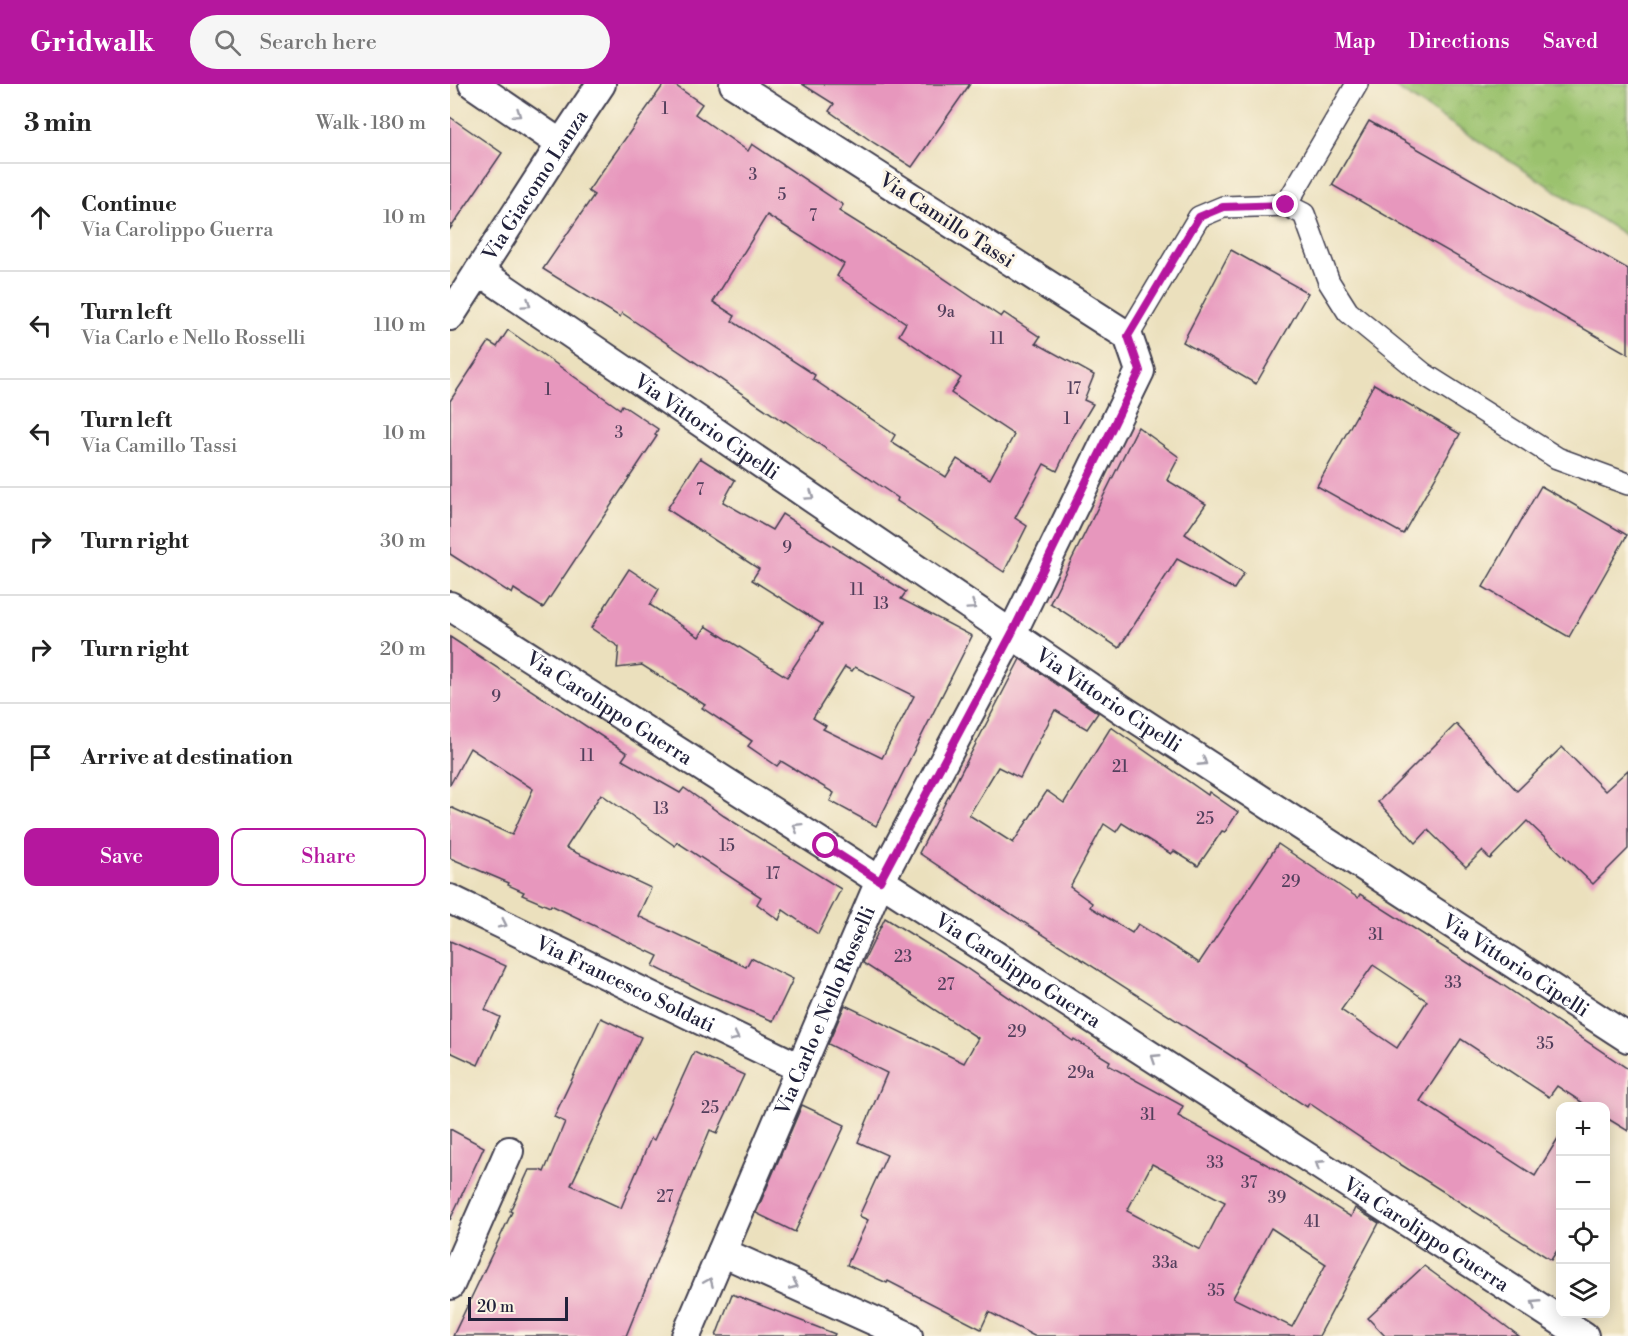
<!DOCTYPE html>
<html lang="en">
<head>
<meta charset="utf-8">
<style>
  body { margin:0; font-family:"Libre Bodoni",serif; background:#f6f6f6; color:#222 }
  .controls { position:absolute; right:18px; bottom:18px; display:grid; overflow:hidden; border-radius:12px; box-shadow:0 3px 15px #0003 }
  .controls button { width:54px; height:54px; display:grid; place-items:center; padding:0; border:0; border-bottom:2px solid #e0e0e0; background:#fff; color:#222; font:30px sans-serif }
  .scale { position:absolute; left:18px; bottom:15px; width:100px; box-sizing:border-box; padding-left:6px; border:3px solid #22223b; border-top:0; font-size:16px; line-height:21px; white-space:nowrap; color:#22223b; -webkit-text-stroke:4px #fcf5e5; paint-order:stroke }
  .stop { position:absolute; width:18px; height:18px; margin:-14px; border:4px solid #b5179e; border-radius:50%; background:#fff }
  .stop.end { background:#b5179e; border-color:#fff; box-shadow:0 2px 6px #0008 }
  .list { margin:0; padding:0; list-style:none }
  h2 { display:flex; justify-content:space-between; align-items:center; height:78px; margin:0; padding:0 24px; font-size:26px }
  h2 small { font-size:20px; font-weight:400; color:#767676 }
  .list li { display:grid; grid-template-columns:39px 1fr auto; gap:18px; align-items:center; box-sizing:border-box; height:108px; padding:0 24px; border-top:2px solid #e0e0e0 }
  .list b { display:block; font-size:22px; white-space:nowrap }
  .list p { margin:0; font-size:20px; white-space:nowrap; color:#767676 }
  .list em { font-size:20px; font-style:normal; color:#767676 }
  .actions { display:flex; gap:12px; padding:18px 24px }
  .actions a { flex:1; padding:14px 0; border:2px solid #b5179e; border-radius:12px; text-align:center; font-size:21px; color:#b5179e }
  .actions .main { background:#b5179e; color:#fff }
  .icon { flex:none; width:33px; height:33px; fill:none; stroke:currentColor; stroke-width:2; stroke-linecap:round; stroke-linejoin:round }
  .map { position:relative; flex:none; width:1178px; height:1252px; overflow:hidden }
  header { display:flex; align-items:center; gap:36px; box-sizing:border-box; height:84px; padding:0 30px; background:#b5179e; color:#fff }
  header strong { font-size:28px }
  nav { display:flex; gap:33px; margin-inline-start:auto; font-size:21px }
  .search { width:420px; height:54px; background:#f6f6f6; display:flex; align-items:center; gap:15px; box-sizing:border-box; padding:0 21px; border-radius:33px; color:#767676; font-size:22px }
  main { display:flex }
  aside { flex:1; background:#fff }
  .map>svg:first-child { display:block }
</style>
</head>
<body>
<header>
<strong>Gridwalk</strong>
<div class="search"><svg class="icon" aria-label="search" viewBox="0 0 24 24"><circle cx="10" cy="10" r="6"/><path d="M15 15l6 6"/></svg>Search here</div>
<nav><a>Map</a><a>Directions</a><a>Saved</a></nav>
</header>
<main>
<aside>
<h2>3 min<small>Walk · 180 m</small></h2>
<ul class="list">
<li><svg class="icon" aria-label="ahead" viewBox="0 0 24 24"><path d="M12 20V5M6 11l6-6 6 6"/></svg><div><b>Continue</b><p>Via Carolippo Guerra</p></div><em>10 m</em></li>
<li><svg class="icon" aria-label="left" viewBox="0 0 24 24"><path d="M17 20v-9H6M10 6l-5 5 5 5"/></svg><div><b>Turn left</b><p>Via Carlo e Nello Rosselli</p></div><em>110 m</em></li>
<li><svg class="icon" aria-label="left" viewBox="0 0 24 24"><path d="M17 20v-9H6M10 6l-5 5 5 5"/></svg><div><b>Turn left</b><p>Via Camillo Tassi</p></div><em>10 m</em></li>
<li><svg class="icon" aria-label="right" viewBox="0 0 24 24"><path d="M7 20v-9h11M14 6l5 5-5 5"/></svg><div><b>Turn right</b></div><em>30 m</em></li>
<li><svg class="icon" aria-label="right" viewBox="0 0 24 24"><path d="M7 20v-9h11M14 6l5 5-5 5"/></svg><div><b>Turn right</b></div><em>20 m</em></li>
<li><svg class="icon" aria-label="arrive" viewBox="0 0 24 24"><path d="M6 21V4h12l-3 4 3 4H6"/></svg><div><b>Arrive at destination</b></div></li>
</ul>
<div class="actions"><a class="main">Save</a><a>Share</a></div>
</aside>
<div class="map">
<svg width="1178" height="1252" viewBox="0 0 1178 1252">
  <defs>
    <pattern id="park-crowns" width="20" height="18" patternUnits="userSpaceOnUse" patternTransform="scale(1.5)"><rect width="20" height="18" fill="#9bc26e"/><path d="M2 6a3 3 0 1 1 6 0M12 15a3 3 0 1 1 6 0" fill="none" stroke="#85a660"/></pattern>
  </defs>
  <rect width="100%" height="100%" fill="#fcf5e5"/>
  <filter id="ink" filterUnits="userSpaceOnUse"><feTurbulence type="fractalNoise" baseFrequency=".0167" numOctaves="2"/><feDisplacementMap in="SourceGraphic" scale="12" xChannelSelector="R" yChannelSelector="G"/><feConvolveMatrix kernelMatrix="1 2 1 2 8 2 1 2 1" color-interpolation-filters="sRGB"/></filter>
  <filter id="wash" filterUnits="userSpaceOnUse"><feTurbulence type="fractalNoise" baseFrequency=".008" numOctaves="4" result="noise"/><feDisplacementMap in="SourceGraphic" scale="24" xChannelSelector="R" yChannelSelector="G"/><feGaussianBlur stdDeviation="1.35" result="paint"/><feColorMatrix in="noise" values="0 0 0 0 0 0 0 0 0 0 0 0 0 0 0 0 0 1.4 0 .05"/><feComposite in="paint" operator="in"/></filter>
  <g filter="url(#wash)">
    <rect width="100%" height="100%" fill="#ebe0bd"/>
    <polygon fill="url(#park-crowns)" stroke="#5e7254" stroke-width="1.5" points="945,0 1178,0 1178,153 943,2"/>
    <g id="blocks">
      <g fill="#e797bd" fill-rule="evenodd">
        <path d="M214 0H223L252 20 245 30 298 67 302 60 393 121 389 127 458 170 551 233 554 229 590 253 586 259 644 291 634 316 643 320 622 355 607 387 594 380 565 434 577 442 554 488 447 417 448 414 335 337 334 338 172 229 170 233 93 185 144 111 138 107ZM317 131 394 180 387 192 456 239 449 251 511 294 501 309 564 351 540 395 507 375 496 393 441 358 445 351 363 295 365 291 282 237 285 232 263 218Z"/>
        <polygon points="352,0 520,0 462,83 424,59 379,27 384,20"/>
        <polygon points="0,33 52,69 0,145"/>
        <polygon points="919,37 1178,185 1178,270 882,101"/>
        <polygon points="781,166 858,209 806,300 733,258"/>
        <polygon points="58,246 170,325 172,321 208,345 205,351 207,352 93,524 64,505 62,510 0,470 0,317 39,258 47,263"/>
        <polygon points="924,300 1010,350 953,450 867,402"/>
        <polygon points="688,343 729,373 717,396 756,420 735,450 794,489 784,505 727,475 669,564 600,519"/>
        <path d="M250 374 285 396 273 418 322 446 332 430 456 508 451 515 522 552 426 742 380 717 384 709 331 677 327 682 298 662 302 657 252 624 255 621 192 581 167 584 169 563 141 544 179 485 209 505 200 521 249 553 256 542 337 593 372 540 302 496 309 485 217 425ZM395 583 402 587 405 583 464 612 432 674 373 645 376 642 363 634Z"/>
        <polygon points="1091,402 1177,451 1119,553 1033,503"/>
        <polygon points="0,553 177,669 172,676 230,709 234,704 274,732 391,805 368,850 333,826 329,836 307,820 311,813 227,758 225,762 151,710 116,764 201,804 188,832 296,883 301,874 343,895 323,937 255,908 203,882 208,872 101,821 100,823 72,811 74,808 58,801 59,799 0,774 0,723 62,751 83,705 20,664 0,701"/>
        <path d="M570 575 648 629 637 645 605 626 570 694 548 683 519 731 563 759 597 707 614 719 661 643 758 711 759 708 788 728 775 748 772 747 748 782 724 767 721 770 672 739 666 748 654 740 620 803 642 819 640 823 682 849 688 840 749 879 828 760 908 814 910 810 1048 898 1178 985V1047L1155 1033V1023H1139L1107 1002 1099 1013 1011 955 970 1017 1085 1092 1110 1051V1162L1101 1176 942 1075 859 1019 857 1023 796 983 797 982 544 819 469 769ZM923 881 977 917 947 964 891 926Z"/>
        <polygon points="1006,640 1067,707 1112,663 1155,707 1178,686 1178,765 1143,800 1077,737 1040,775 1032,767 1016,783 978,746 966,759 928,718"/>
        <path d="M435 834 516 884 623 957 624 955 660 977 658 981 733 1022 728 1032 825 1085 901 1133 905 1124 929 1139 869 1252H584L539 1228 531 1245 438 1197 437 1199 397 1181 418 1136 409 1132 437 1071 408 1058 437 989 378 960 395 921 514 979 528 954 413 879ZM702 1080 775 1118 750 1166 677 1127ZM821 1144 876 1180 842 1243 783 1214Z"/>
        <polygon points="0,857 56,882 35,926 50,933 28,981 0,968"/>
        <polygon points="151,934 191,953 121,1101 171,1124 201,1054 204,1056 244,968 294,991 267,1049 260,1046 176,1252 3,1252 62,1128 60,1127 79,1086 90,1086 94,1088 115,1038 104,1033"/>
        <polygon points="352,1021 395,1041 345,1148 306,1129"/>
        <polygon points="0,1045 34,1063 0,1136"/>
        <polygon points="974,1182 1033,1225 1069,1252 935,1252 918,1234"/>
        <polygon points="282,1210 385,1250 384,1252 266,1252"/>
      </g>
    </g>
  </g>
  <g filter="url(#ink)">
    <use href="#blocks" fill-opacity="0" stroke="#403e4e" stroke-width="1.5"/>
    <g fill="none" stroke-linecap="round" stroke-linejoin="round">
      <g stroke="#403e4e" stroke-width="24">
        <g id="pedestrian">
          <polyline points="836,121 907,0"/>
          <polyline points="678,252 749,133 773,123 836,121 854,130 879,198 898,228 974,290 1107,374 1178,400"/>
        </g>
      </g>
      <g stroke="#403e4e" stroke-width="32">
        <g id="minor">
          <polyline points="23,0 111,60"/>
          <path id="s1" d="M29 187 673 626 1178 954"/>
          <path id="s2" d="M0 232 111 60 151 0"/>
          <path id="s3" d="M0 522 376 762 1134 1252"/>
          <path id="s4" d="M0 815 350 984"/>
          <polyline points="272,1168 458,1252"/>
          <polyline points="0,1201 59,1067"/>
          <path id="s5" d="M236 1252 430 797 562 549 690 287 678 252 284 0"/>
        </g>
      </g>
      <use href="#pedestrian" stroke="#fff" stroke-width="21"/>
      <use href="#minor" stroke="#fff" stroke-width="28"/>
    </g>
    <defs><path id="oneway-chevron" d="M-2-3.5L2.5 0L-2 3.5" fill="none" stroke-width="1.6" stroke-linecap="round" stroke-linejoin="round" transform="scale(1.5)"/></defs>
    <g stroke="#9c9ca7">
      <use href="#oneway-chevron" transform="translate(67 30) rotate(34)"/>
      <use href="#oneway-chevron" transform="translate(77 220) rotate(34)"/>
      <use href="#oneway-chevron" transform="translate(360 412) rotate(34)"/>
      <use href="#oneway-chevron" transform="translate(522 522) rotate(34)"/>
      <use href="#oneway-chevron" transform="translate(753 678) rotate(33)"/>
      <use href="#oneway-chevron" transform="translate(347 743) rotate(-148)"/>
      <use href="#oneway-chevron" transform="translate(53 840) rotate(26)"/>
      <use href="#oneway-chevron" transform="translate(285 953) rotate(26)"/>
      <use href="#oneway-chevron" transform="translate(705 974) rotate(-147)"/>
      <use href="#oneway-chevron" transform="translate(869 1080) rotate(-147)"/>
      <use href="#oneway-chevron" transform="translate(259 1198) rotate(-67)"/>
      <use href="#oneway-chevron" transform="translate(344 1201) rotate(24)"/>
      <use href="#oneway-chevron" transform="translate(1085 1220) rotate(-147)"/>
    </g>
  </g>
  <g fill="none" stroke-linecap="round" stroke-linejoin="round" filter="url(#ink)">
    <polyline stroke="#b5179e" stroke-width="8" points="376,762 430,797 562,549 690,287 678,252 749,133 773,123 836,121"/>
  </g>
  <g text-anchor="middle" stroke-width="6" stroke-linejoin="round" paint-order="stroke">
    <g font-size="16" fill="#533f5c">
      <text x="215" y="30">1</text>
      <text x="303" y="96">3</text>
      <text x="332" y="116">5</text>
      <text x="363" y="137">7</text>
      <text x="496" y="233">9a</text>
      <text x="547" y="260">11</text>
      <text x="624" y="310">17</text>
      <text x="98" y="311">1</text>
      <text x="617" y="340">1</text>
      <text x="169" y="354">3</text>
      <text x="250" y="411">7</text>
      <text x="337" y="469">9</text>
      <text x="407" y="511">11</text>
      <text x="431" y="525">13</text>
      <text x="46" y="618">9</text>
      <text x="137" y="677">11</text>
      <text x="670" y="688">21</text>
      <text x="211" y="730">13</text>
      <text x="755" y="740">25</text>
      <text x="277" y="767">15</text>
      <text x="323" y="795">17</text>
      <text x="841" y="803">29</text>
      <text x="926" y="856">31</text>
      <text x="453" y="878">23</text>
      <text x="1003" y="904">33</text>
      <text x="496" y="906">27</text>
      <text x="567" y="953">29</text>
      <text x="1095" y="965">35</text>
      <text x="631" y="994">29a</text>
      <text x="260" y="1029">25</text>
      <text x="698" y="1036">31</text>
      <text x="765" y="1084">33</text>
      <text x="799" y="1104">37</text>
      <text x="215" y="1118">27</text>
      <text x="827" y="1119">39</text>
      <text x="862" y="1143">41</text>
      <text x="715" y="1184">33a</text>
      <text x="766" y="1212">35</text>
    </g>
    <g font-size="20" fill="#22223b" stroke="#fcf5e5">
      <text dy="7" stroke="none"><textPath href="#s2" startOffset="156">Via Giacomo Lanza</textPath></text>
      <text transform="translate(497 136) rotate(33)" y="7">Via Camillo Tassi</text>
      <text dy="7" stroke="none"><textPath href="#s1" startOffset="276">Via Vittorio Cipelli</textPath></text>
      <text dy="7" stroke="none"><textPath href="#s1" startOffset="762">Via Vittorio Cipelli</textPath></text>
      <text dy="7" stroke="none"><textPath href="#s3" startOffset="189">Via Carolippo Guerra</textPath></text>
      <text dy="7" stroke="none"><textPath href="#s1" startOffset="1248">Via Vittorio Cipelli</textPath></text>
      <text dy="7" stroke="none"><textPath href="#s3" startOffset="675">Via Carolippo Guerra</textPath></text>
      <text dy="7" stroke="none"><textPath href="#s4" startOffset="195">Via Francesco Soldati</textPath></text>
      <text dy="7" stroke="none"><textPath href="#s5" startOffset="354">Via Carlo e Nello Rosselli</textPath></text>
      <text dy="7" stroke="none"><textPath href="#s3" startOffset="1161">Via Carolippo Guerra</textPath></text>
    </g>
  </g>
</svg>
<div class="controls">
<button>+</button>
<button>−</button>
<button><svg class="icon" aria-label="locate" viewBox="0 0 24 24"><circle cx="12" cy="12" r="6"/><path d="M12 2v4M12 18v4M2 12h4M18 12h4"/></svg></button>
<button><svg class="icon" aria-label="layers" viewBox="0 0 24 24"><path d="M12 4l9 5-9 5-9-5zM3 14l9 5 9-5"/></svg></button>
</div>
<div class="scale">20 m</div>
<div class="stop" style="left:376px;top:762px"></div>
<div class="stop end" style="left:836px;top:121px"></div>
</div>
</main>
</body>
</html>
